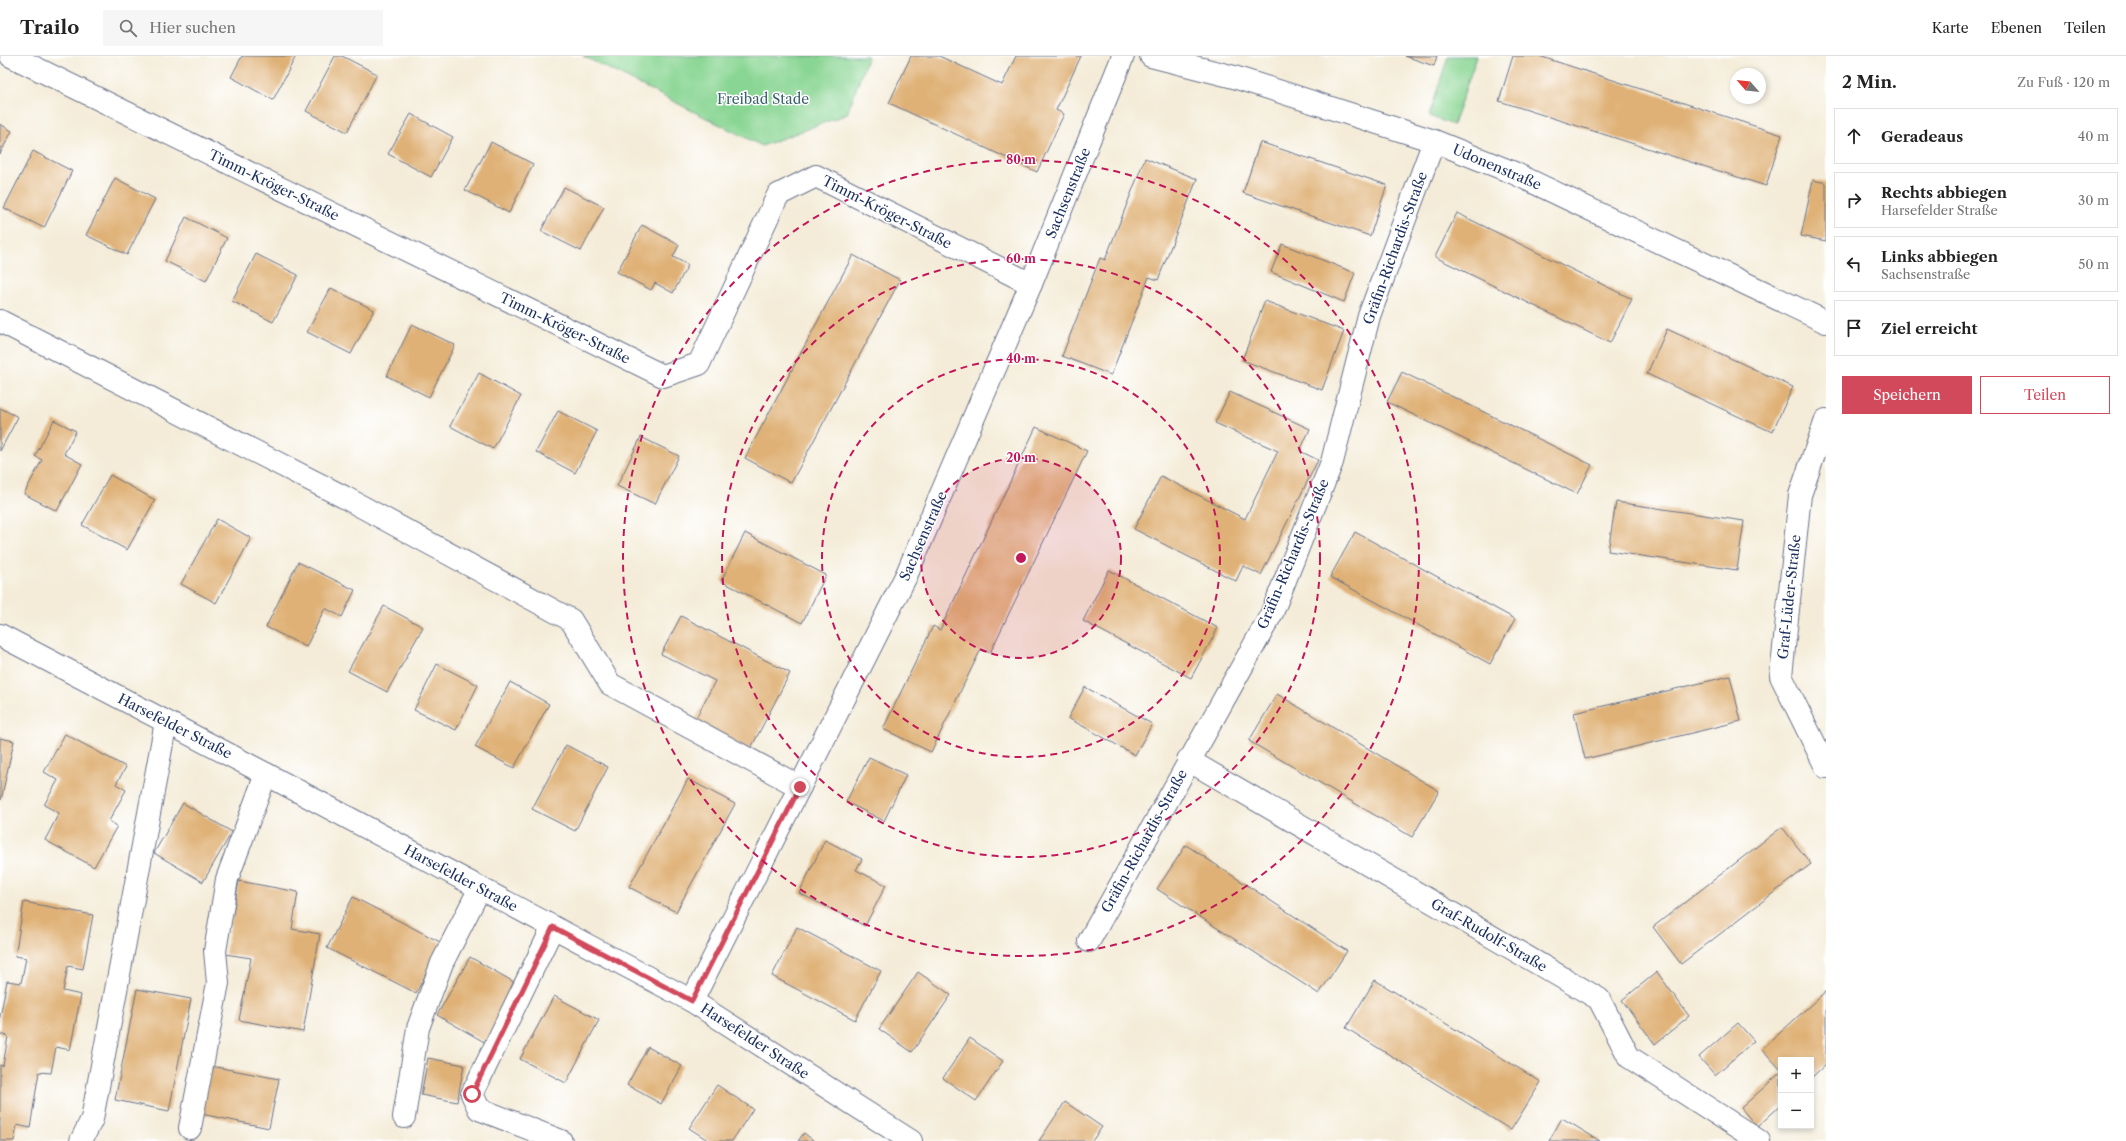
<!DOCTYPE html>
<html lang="de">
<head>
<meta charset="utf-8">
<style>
  body { margin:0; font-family:"Libre Caslon Text",serif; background:#f6f6f6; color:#222 }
  .controls { position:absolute; right:12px; bottom:12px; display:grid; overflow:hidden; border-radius:0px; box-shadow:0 2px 6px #0003 }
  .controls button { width:36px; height:36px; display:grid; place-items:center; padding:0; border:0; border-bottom:1px solid #e0e0e0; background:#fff; color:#222; font:20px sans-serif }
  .compass { position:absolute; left:1730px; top:12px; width:36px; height:36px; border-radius:50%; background:#fff; box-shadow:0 2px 6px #0003; rotate:298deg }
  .stop { position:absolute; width:12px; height:12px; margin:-9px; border:3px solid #d1495b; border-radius:50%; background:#fff }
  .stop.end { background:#d1495b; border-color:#fff; box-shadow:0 1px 4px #0008 }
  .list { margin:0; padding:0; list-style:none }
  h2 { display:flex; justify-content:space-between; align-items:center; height:52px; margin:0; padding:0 16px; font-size:17px }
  h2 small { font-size:13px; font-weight:400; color:#767676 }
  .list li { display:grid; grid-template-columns:26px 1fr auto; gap:12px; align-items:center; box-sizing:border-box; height:56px; margin:0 8px 8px; padding:0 8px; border:1px solid #e0e0e0; border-radius:0px }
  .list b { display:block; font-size:15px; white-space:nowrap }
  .list p { margin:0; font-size:13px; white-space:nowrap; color:#767676 }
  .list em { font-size:13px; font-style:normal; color:#767676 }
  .actions { display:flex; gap:8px; padding:12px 16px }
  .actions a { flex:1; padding:9px 0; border:1px solid #d1495b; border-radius:0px; text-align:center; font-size:14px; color:#d1495b }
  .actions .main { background:#d1495b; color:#fff }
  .icon { flex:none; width:22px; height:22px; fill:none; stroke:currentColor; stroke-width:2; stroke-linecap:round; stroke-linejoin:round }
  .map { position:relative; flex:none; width:1826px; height:1085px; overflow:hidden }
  header { display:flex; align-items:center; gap:24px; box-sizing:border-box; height:56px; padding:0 20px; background:#fff; border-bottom:1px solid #e0e0e0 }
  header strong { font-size:19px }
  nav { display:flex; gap:22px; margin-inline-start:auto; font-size:14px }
  .search { width:280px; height:36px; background:#f6f6f6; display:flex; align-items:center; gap:10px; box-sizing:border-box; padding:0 14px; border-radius:0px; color:#767676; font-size:15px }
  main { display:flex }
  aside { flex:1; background:#fff }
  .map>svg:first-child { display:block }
</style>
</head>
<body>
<header>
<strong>Trailo</strong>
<div class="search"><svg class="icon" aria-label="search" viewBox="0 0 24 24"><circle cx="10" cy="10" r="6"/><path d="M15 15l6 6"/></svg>Hier suchen</div>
<nav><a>Karte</a><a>Ebenen</a><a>Teilen</a></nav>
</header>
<main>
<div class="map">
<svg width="1826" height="1085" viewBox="0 0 1826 1085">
  <rect width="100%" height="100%" fill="#fff"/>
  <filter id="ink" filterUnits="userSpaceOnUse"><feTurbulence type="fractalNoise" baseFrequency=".025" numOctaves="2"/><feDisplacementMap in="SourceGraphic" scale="8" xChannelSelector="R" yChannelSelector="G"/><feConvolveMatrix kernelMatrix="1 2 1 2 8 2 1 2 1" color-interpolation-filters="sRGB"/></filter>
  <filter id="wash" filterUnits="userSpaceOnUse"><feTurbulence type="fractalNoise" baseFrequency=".012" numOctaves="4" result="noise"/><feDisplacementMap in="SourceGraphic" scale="16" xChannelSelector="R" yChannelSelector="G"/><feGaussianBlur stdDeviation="0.9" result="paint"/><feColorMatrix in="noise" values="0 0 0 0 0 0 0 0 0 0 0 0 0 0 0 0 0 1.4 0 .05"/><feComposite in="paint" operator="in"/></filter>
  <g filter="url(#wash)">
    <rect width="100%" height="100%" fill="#f4ecd8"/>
    <g fill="#89d593" stroke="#528278">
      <polygon points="583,0 868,0 847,58 762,90"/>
      <polygon points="1448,0 1477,0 1453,69 1429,60"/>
    </g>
    <g id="blocks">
      <g fill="#dfb176">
        <polygon points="242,0 296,0 273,44 231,21"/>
        <polygon points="335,0 342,0 377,18 347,76 306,55"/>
        <polygon points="911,0 939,0 1002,29 1016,0 1081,0 1056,54 1064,58 1037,116 889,47"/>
        <polygon points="1405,0 1437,0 1434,10"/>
        <polygon points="1513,0 1539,0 1782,79 1766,130 1499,45"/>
        <polygon points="411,58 453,81 431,121 388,98"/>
        <polygon points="0,68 12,75 0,98"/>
        <polygon points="491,86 533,108 509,157 465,134"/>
        <polygon points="1260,86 1387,129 1370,180 1243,137"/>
        <polygon points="33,95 72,115 44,172 4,152"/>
        <polygon points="1145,102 1197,123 1158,224 1149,221 1111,319 1062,300 1100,202 1105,204"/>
        <polygon points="115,122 155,143 127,199 86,179"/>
        <polygon points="1813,124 1826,127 1826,185 1801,180"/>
        <polygon points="564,131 604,151 581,195 541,175"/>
        <polygon points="1457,157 1632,243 1610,287 1435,201"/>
        <polygon points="186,161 227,182 206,225 165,205"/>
        <polygon points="642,169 679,189 673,201 688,209 673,237 655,227 651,234 617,216"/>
        <polygon points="1282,188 1355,217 1344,246 1271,216"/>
        <polygon points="256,198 298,219 273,266 232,245"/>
        <polygon points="853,199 900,224 791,427 745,402"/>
        <polygon points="331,232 374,254 351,298 307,276"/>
        <polygon points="1265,245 1344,275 1322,334 1242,304"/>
        <polygon points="412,268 455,289 429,341 387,320"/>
        <polygon points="1667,273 1793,331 1772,376 1647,318"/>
        <polygon points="1402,316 1592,409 1577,438 1387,346"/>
        <polygon points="479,317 521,340 493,393 450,370"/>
        <polygon points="1230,336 1310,373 1300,395 1318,404 1261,519 1243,510 1236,525 1134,473 1161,420 1245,463 1278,395 1215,367"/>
        <polygon points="0,352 18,361 0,395"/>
        <polygon points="558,355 597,375 575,417 536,396"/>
        <polygon points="54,364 76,375 64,398 82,408 57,455 24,438 42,404 35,400"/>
        <polygon points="1036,371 1087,395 990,597 981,593 931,696 883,673 933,570 940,574"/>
        <polygon points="641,381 679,400 655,448 617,430"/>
        <polygon points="110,419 155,444 127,494 82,469"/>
        <polygon points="1616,446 1744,465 1737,514 1608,495"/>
        <polygon points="217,463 251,482 216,547 181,528"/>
        <polygon points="1355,476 1515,563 1490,608 1330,521"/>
        <polygon points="745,477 826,519 802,567 721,525"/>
        <polygon points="298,506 355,534 342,561 325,552 306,591 266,571"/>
        <polygon points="1109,514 1218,572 1191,622 1083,565"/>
        <polygon points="384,550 423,571 387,636 348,615"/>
        <polygon points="681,560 790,617 750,694 694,666 715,625 661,598"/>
        <polygon points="437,608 478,629 456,674 414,654"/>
        <polygon points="1730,620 1741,665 1585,703 1574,657"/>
        <polygon points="510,626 549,648 514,712 475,691"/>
        <polygon points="1085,631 1152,668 1135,699 1068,662"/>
        <polygon points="1277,638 1439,735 1412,781 1249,685"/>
        <polygon points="65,678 126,711 116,728 126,734 109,765 117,770 94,811 45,784 59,757 44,749 58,724 44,716"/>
        <polygon points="0,682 14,685 1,744 0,743"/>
        <polygon points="566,689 608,711 575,775 532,753"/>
        <polygon points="869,701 906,719 884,765 846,746"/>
        <polygon points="688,723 735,748 676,856 629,831"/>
        <polygon points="183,747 232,776 203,826 154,797"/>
        <polygon points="1782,771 1811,808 1681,908 1653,871"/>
        <polygon points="825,784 862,803 856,814 886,829 865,870 799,837"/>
        <polygon points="1186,789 1347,895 1319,938 1157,833"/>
        <polygon points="239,825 298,836 292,873 320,878 303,976 239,964 251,902 225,898"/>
        <polygon points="353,841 442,887 416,937 327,892"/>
        <polygon points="24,846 93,859 83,913 68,910 63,935 81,939 70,994 56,991 51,1017 39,1016 30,1072 17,1069 14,1085 0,1085 0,1009 3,1010 8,980 0,978 0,961 7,925 21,927 26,902 15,900"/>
        <polygon points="797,871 881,915 855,964 772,920"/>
        <polygon points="470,901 519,929 486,987 437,959"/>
        <polygon points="918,916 951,939 912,996 879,973"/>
        <polygon points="1657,916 1689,960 1655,988 1622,944"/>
        <polygon points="1375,924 1541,1026 1511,1074 1346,972"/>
        <polygon points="137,933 191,943 169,1055 115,1044"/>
        <polygon points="1826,935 1826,1008 1811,1022 1811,1004 1781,1004 1781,1014 1762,993"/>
        <polygon points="554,940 599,964 566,1027 520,1003"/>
        <polygon points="1738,967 1754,985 1715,1019 1699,1001"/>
        <polygon points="970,982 1003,1005 976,1045 943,1022"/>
        <polygon points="648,991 682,1010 661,1048 627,1029"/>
        <polygon points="428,1002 464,1009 457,1046 421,1039"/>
        <polygon points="211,1010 279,1023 269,1072 201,1058"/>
        <polygon points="1781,1016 1781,1049 1757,1071 1741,1052"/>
        <polygon points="717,1029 753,1053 732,1085 709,1085 689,1072"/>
        <polygon points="1065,1046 1102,1071 1092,1085 1039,1085"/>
        <polygon points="1562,1062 1600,1085 1549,1085"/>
        <polygon points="804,1077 814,1085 798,1085"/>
      </g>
    </g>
  </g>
  <g filter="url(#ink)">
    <use href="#blocks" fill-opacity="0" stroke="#677189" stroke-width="1"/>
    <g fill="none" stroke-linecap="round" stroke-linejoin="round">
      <g stroke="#677189" stroke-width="24">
        <g id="minor">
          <polyline points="11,0 663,320 699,308 778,139 816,120 1031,228"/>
          <polyline points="1151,0 1234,21 1434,85 1514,117 1826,266"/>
          <polyline points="0,265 344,441 571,564 610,628 800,731"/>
          <polyline points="1826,364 1800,439 1781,620 1826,711"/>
          <polyline points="1188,704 1599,943 1629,1001 1759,1085"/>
          <polyline points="553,871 472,1038 479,1053 561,1085"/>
          <polyline points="1089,885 1272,557 1332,406 1369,260 1434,85"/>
          <polyline points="692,945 906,520 1031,228 1123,0"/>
          <polyline points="404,1061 418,972 442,907 480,832"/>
          <polyline points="190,1072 218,927 215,895 227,823 266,718"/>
          <polyline points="81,1085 92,1063 166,666"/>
        </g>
      </g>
      <g stroke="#677189" stroke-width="24">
        <polyline id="major" points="0,579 266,718 692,945 911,1085"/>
      </g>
      <use href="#minor" stroke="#fff" stroke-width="22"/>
      <use href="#major" stroke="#fff" stroke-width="22"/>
    </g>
  </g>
  <g fill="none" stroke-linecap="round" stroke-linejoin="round" filter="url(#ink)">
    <polyline stroke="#d1495b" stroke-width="5" points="472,1038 553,871 692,945 800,731"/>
  </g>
  <circle cx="1021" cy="502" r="100" fill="#c2185b" fill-opacity=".12"/>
  <g fill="none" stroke="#c2185b" stroke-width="2" stroke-dasharray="7 5">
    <circle cx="1021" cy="502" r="100"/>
    <circle cx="1021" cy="502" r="199"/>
    <circle cx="1021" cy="502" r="299"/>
    <circle cx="1021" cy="502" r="398"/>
  </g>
  <g text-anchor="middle" stroke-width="3" stroke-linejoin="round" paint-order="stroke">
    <g font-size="14" fill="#3c616e" stroke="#fff">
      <text x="763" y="48">Freibad Stade</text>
    </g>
    <g font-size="14" fill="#1b2f5e" stroke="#fff">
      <text transform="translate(1497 111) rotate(23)" y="5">Udonenstraße</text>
      <text transform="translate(274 129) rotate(26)" y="5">Timm-Kröger-Straße</text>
      <text transform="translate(1068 137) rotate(-68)" y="5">Sachsenstraße</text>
      <text transform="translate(887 156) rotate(27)" y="5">Timm-Kröger-Straße</text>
      <text transform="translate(1395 192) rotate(-70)" y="5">Gräfin-Richardis-Straße</text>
      <text transform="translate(565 272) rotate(26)" y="5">Timm-Kröger-Straße</text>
      <text transform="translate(923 480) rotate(-66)" y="5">Sachsenstraße</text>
      <text transform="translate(1293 498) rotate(-67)" y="5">Gräfin-Richardis-Straße</text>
      <text transform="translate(1789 541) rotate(-84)" y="5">Graf-Lüder-Straße</text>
      <text transform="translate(175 670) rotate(27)" y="5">Harsefelder Straße</text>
      <text transform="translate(1144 785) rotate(-61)" y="5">Gräfin-Richardis-Straße</text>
      <text transform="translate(461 822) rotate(28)" y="5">Harsefelder Straße</text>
      <text transform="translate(1489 879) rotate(30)" y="5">Graf-Rudolf-Straße</text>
      <text transform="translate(755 985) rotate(33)" y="5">Harsefelder Straße</text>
    </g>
  </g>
  <circle cx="1021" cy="502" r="6" fill="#c2185b" stroke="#fff" stroke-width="2"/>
  <g font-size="12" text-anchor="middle" font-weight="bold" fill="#c2185b" stroke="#fff" stroke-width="3" stroke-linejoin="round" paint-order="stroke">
    <text x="1021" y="108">80 m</text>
    <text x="1021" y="207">60 m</text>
    <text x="1021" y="307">40 m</text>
    <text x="1021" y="406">20 m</text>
  </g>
</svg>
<div class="controls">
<button>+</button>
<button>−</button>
</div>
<svg class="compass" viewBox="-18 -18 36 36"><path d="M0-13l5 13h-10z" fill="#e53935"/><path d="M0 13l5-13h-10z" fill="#767676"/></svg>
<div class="stop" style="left:472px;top:1038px"></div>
<div class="stop end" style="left:800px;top:731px"></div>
</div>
<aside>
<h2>2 Min.<small>Zu Fuß · 120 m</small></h2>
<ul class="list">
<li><svg class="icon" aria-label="ahead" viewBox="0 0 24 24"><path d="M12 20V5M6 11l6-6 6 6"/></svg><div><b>Geradeaus</b></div><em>40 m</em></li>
<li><svg class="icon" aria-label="right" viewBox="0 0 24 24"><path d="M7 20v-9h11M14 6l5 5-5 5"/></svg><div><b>Rechts abbiegen</b><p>Harsefelder Straße</p></div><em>30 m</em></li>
<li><svg class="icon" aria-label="left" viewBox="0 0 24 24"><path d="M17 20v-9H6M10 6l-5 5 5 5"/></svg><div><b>Links abbiegen</b><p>Sachsenstraße</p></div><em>50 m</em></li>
<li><svg class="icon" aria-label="arrive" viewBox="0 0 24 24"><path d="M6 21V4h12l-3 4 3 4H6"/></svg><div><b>Ziel erreicht</b></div></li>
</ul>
<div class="actions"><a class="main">Speichern</a><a>Teilen</a></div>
</aside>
</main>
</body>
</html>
